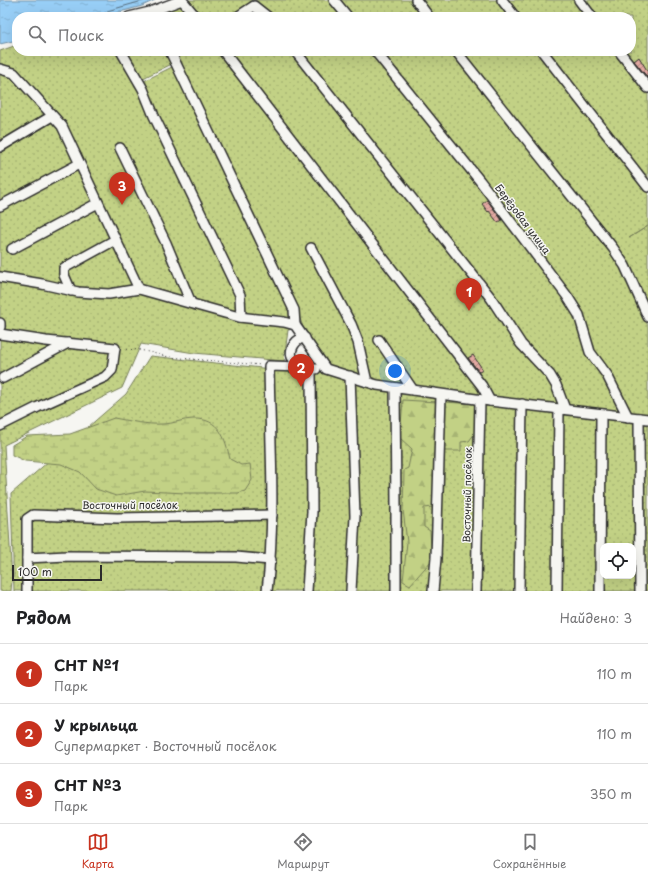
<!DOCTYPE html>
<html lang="ru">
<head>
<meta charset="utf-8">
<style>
  body { margin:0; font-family:"Playpen Sans",sans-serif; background:#f2f2f2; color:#202124 }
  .controls { position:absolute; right:12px; bottom:12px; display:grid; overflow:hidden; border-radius:8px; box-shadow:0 4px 16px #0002 }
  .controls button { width:36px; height:36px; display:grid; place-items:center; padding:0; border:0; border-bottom:1px solid #e0e0e0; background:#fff; color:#202124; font:20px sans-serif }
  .scale { position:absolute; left:12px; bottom:10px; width:90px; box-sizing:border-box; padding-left:4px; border:2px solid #2b2b2b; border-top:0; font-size:11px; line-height:14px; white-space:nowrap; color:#2b2b2b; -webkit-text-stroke:3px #f6f6f2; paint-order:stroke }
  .you { position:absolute; left:395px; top:371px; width:14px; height:14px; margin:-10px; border:3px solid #fff; border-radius:50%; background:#1a73e8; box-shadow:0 0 0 6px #1a73e833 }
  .badge { display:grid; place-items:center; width:26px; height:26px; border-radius:50%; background:#c8321e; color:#fff; font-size:13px; font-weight:700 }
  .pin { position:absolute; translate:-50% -33px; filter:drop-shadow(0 1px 2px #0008) }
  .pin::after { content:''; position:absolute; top:21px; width:14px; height:12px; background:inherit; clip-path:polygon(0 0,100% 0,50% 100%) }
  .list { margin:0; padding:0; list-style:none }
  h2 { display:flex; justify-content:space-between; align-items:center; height:52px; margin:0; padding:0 16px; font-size:17px }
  h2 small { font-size:13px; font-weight:400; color:#757577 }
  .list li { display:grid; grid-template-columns:26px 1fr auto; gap:12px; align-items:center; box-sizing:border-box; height:60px; padding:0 16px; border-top:1px solid #e0e0e0 }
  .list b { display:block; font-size:15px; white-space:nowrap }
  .list p { margin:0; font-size:13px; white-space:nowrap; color:#757577 }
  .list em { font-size:13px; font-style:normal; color:#757577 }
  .icon { flex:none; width:22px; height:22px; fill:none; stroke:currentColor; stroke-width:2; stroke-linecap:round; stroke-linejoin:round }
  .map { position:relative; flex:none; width:648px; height:591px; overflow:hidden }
  .search { position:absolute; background:#fff; box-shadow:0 4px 16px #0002; left:12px; right:12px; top:12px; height:44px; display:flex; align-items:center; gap:10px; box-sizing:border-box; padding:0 14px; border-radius:16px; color:#757577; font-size:15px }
  .sheet { height:232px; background:#fff }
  nav { display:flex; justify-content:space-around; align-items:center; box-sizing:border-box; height:56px; border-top:1px solid #e0e0e0; background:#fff; font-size:11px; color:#757577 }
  nav a { display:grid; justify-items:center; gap:2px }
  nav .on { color:#c8321e }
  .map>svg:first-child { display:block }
</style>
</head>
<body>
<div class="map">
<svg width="648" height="591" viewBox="0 0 648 591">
  <defs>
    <pattern id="grass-dots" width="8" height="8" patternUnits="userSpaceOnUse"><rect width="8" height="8" fill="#c2d185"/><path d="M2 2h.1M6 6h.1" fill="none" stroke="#a7b473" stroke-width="1.8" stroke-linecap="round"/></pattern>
    <pattern id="forest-firs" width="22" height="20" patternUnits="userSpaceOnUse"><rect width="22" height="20" fill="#c2d185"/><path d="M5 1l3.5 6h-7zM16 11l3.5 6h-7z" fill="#a7b473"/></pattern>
    <pattern id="wetland-marsh" width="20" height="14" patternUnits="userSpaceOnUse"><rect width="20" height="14" fill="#c2d185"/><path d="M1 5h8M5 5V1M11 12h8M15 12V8" fill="none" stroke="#a7b473"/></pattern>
    <pattern id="water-ripples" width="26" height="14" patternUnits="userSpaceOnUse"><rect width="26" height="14" fill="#98cff7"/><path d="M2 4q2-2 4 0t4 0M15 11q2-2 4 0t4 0" fill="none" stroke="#83b2d4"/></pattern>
    <pattern id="building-hatch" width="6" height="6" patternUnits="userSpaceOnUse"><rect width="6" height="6" fill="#e3a9a2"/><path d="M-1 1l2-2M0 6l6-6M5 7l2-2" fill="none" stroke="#b88a84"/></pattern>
  </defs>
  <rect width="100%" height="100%" fill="#f6f6f2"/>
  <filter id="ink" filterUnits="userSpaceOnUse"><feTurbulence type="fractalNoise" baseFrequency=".025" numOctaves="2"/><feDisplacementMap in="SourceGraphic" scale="8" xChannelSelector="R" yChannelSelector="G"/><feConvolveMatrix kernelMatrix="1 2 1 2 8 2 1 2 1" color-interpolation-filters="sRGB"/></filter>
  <g filter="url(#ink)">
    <g fill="url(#grass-dots)" stroke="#767e58" fill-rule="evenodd">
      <path d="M172 0H648V226L629 238 648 226V308L624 267 648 326V591H14L11 494 126 394 150 356 271 369 320 372 291 295 180 60 141 79 126 51H631V17H133ZM603 546H633V576H603Z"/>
      <polygon points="17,45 17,51 120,51 140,83 176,65 302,327 288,330 284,361 194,353 141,344 122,388 4,445 12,580 11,591 0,591 0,51"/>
    </g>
    <g fill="url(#forest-firs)" stroke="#767e58">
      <polygon points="403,400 437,402 433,507 424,508 424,527 430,531 432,560 410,585 403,581 407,542 403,510 404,470 408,468 412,449 400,438"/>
      <polygon points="444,402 476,404 475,433 469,441 461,442 461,451 441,451"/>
    </g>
    <path fill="url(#wetland-marsh)" stroke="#767e58" d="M114 418C130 421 147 425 163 424 173 424 183 419 193 419 220 418 225 438 230 459L241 465 250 464 252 480 245 491 238 493H186L145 491 116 496 96 489 80 472 61 464 25 461 12 455V445L27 436 70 434Z"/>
    <polygon fill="url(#water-ripples)" stroke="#6c8da5" points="0,0 155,0 142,6 101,17 17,17 17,40 0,44"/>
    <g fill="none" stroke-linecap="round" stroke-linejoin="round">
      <polyline stroke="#576d7d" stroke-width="1" points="104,17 104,14 107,11 146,0"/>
    </g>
    <g fill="url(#building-hatch)" stroke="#2b2b2b">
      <polygon points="639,57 648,72 648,78 634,61"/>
      <polygon points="487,200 502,220 498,223 489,211 488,212 482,204"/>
      <polygon points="473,355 483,370 479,372 468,358"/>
    </g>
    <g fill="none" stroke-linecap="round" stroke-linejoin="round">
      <g stroke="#2b2b2b" stroke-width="12">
        <g id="minor">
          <polyline points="182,0 196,17"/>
          <polyline points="334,0 348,17"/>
          <polyline points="416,0 429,17"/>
          <polyline points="502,0 515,17"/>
          <polyline points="579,0 592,17"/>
          <polyline points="129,17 150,12 182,0"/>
          <polyline points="237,17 254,6 268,17"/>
          <polyline points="121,51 143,89 154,116 240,295 241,317"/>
          <polyline points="170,51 294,310 295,325"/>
          <polyline points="223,51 482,386 490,401"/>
          <polyline points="295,51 491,298 521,344 550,375 556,385 565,409"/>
          <polyline points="375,51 480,181 567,296 579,315 590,352 607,375 628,417"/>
          <polyline points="456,51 613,248 625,266 648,317"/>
          <polyline points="542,51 648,187"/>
          <polyline points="619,51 648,88"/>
          <polyline points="0,69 14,73 62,126 139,289"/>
          <polyline points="0,147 52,116"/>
          <polyline points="120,148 166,243 191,303"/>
          <polyline points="0,206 79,164"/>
          <polyline points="311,248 351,324 358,342 367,382"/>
          <polyline points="12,249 98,203"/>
          <polyline points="0,277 42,284 78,292 109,294 139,289 239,317 284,322 295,325 326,369 377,385 490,401 648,419"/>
          <polyline points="71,291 64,275 64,268 115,240"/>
          <polyline points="0,323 0,327"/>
          <polyline points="0,334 46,341 115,348 112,370 105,377 38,407 0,426"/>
          <polyline points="379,340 413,390"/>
          <path d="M302 367C298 364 294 361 292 357 289 348 297 338 305 338"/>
          <polyline points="350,376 355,516 351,591"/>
          <polyline points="3,378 68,343"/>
          <polyline points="395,388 396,507 396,591"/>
          <polyline points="639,418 640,591"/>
          <polyline points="27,558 67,556 236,557 271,560"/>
          <polyline points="27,591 27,519 33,515 117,518 272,515"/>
          <path d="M267 591C276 516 270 441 269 366L302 367 311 369"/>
          <polyline points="307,591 312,512 311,369 316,369"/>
          <polyline points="433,591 436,558 441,395"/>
          <polyline points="476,591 480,400"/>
          <polyline points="519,591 522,404"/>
          <polyline points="557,591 559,409"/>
          <polyline points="600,591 601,414"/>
        </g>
      </g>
      <polyline stroke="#2b2b2b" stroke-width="1" stroke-dasharray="1 3" stroke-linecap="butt" points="123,349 140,350 169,357 261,365"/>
      <use href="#minor" stroke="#f6f6f2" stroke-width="9"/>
    </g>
  </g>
  <g text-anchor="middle" stroke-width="3" stroke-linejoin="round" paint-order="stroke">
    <g font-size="10" fill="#2b2b2b" stroke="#f6f6f2">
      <text transform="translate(523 219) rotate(53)" y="4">Берёзовая улица</text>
      <text transform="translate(467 495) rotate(-89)" y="4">Восточный посёлок</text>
      <text x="130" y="509">Восточный посёлок</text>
    </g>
  </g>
</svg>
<div class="controls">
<button><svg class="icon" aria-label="locate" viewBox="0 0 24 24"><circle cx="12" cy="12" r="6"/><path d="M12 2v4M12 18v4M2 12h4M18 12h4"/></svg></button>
</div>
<div class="scale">100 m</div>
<div class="you"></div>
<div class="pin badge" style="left:469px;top:311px">1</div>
<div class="pin badge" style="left:301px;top:387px">2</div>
<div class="pin badge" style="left:122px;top:205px">3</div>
<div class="search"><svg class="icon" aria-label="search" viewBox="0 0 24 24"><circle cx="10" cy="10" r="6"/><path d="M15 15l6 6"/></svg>Поиск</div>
</div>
<section class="sheet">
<h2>Рядом<small>Найдено: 3</small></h2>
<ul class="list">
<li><span class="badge">1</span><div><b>СНТ №1</b><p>Парк</p></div><em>110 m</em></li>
<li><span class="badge">2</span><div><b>У крыльца</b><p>Супермаркет · Восточный посёлок</p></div><em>110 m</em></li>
<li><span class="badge">3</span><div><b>СНТ №3</b><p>Парк</p></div><em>350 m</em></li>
</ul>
</section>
<nav>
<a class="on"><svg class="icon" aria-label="map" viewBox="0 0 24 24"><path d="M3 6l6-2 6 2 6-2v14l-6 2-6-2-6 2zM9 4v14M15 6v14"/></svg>Карта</a>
<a><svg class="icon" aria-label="directions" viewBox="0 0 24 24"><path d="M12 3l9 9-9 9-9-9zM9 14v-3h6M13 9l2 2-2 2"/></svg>Маршрут</a>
<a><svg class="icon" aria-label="saved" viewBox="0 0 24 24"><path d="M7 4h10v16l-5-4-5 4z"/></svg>Сохранённые</a>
</nav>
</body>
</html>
